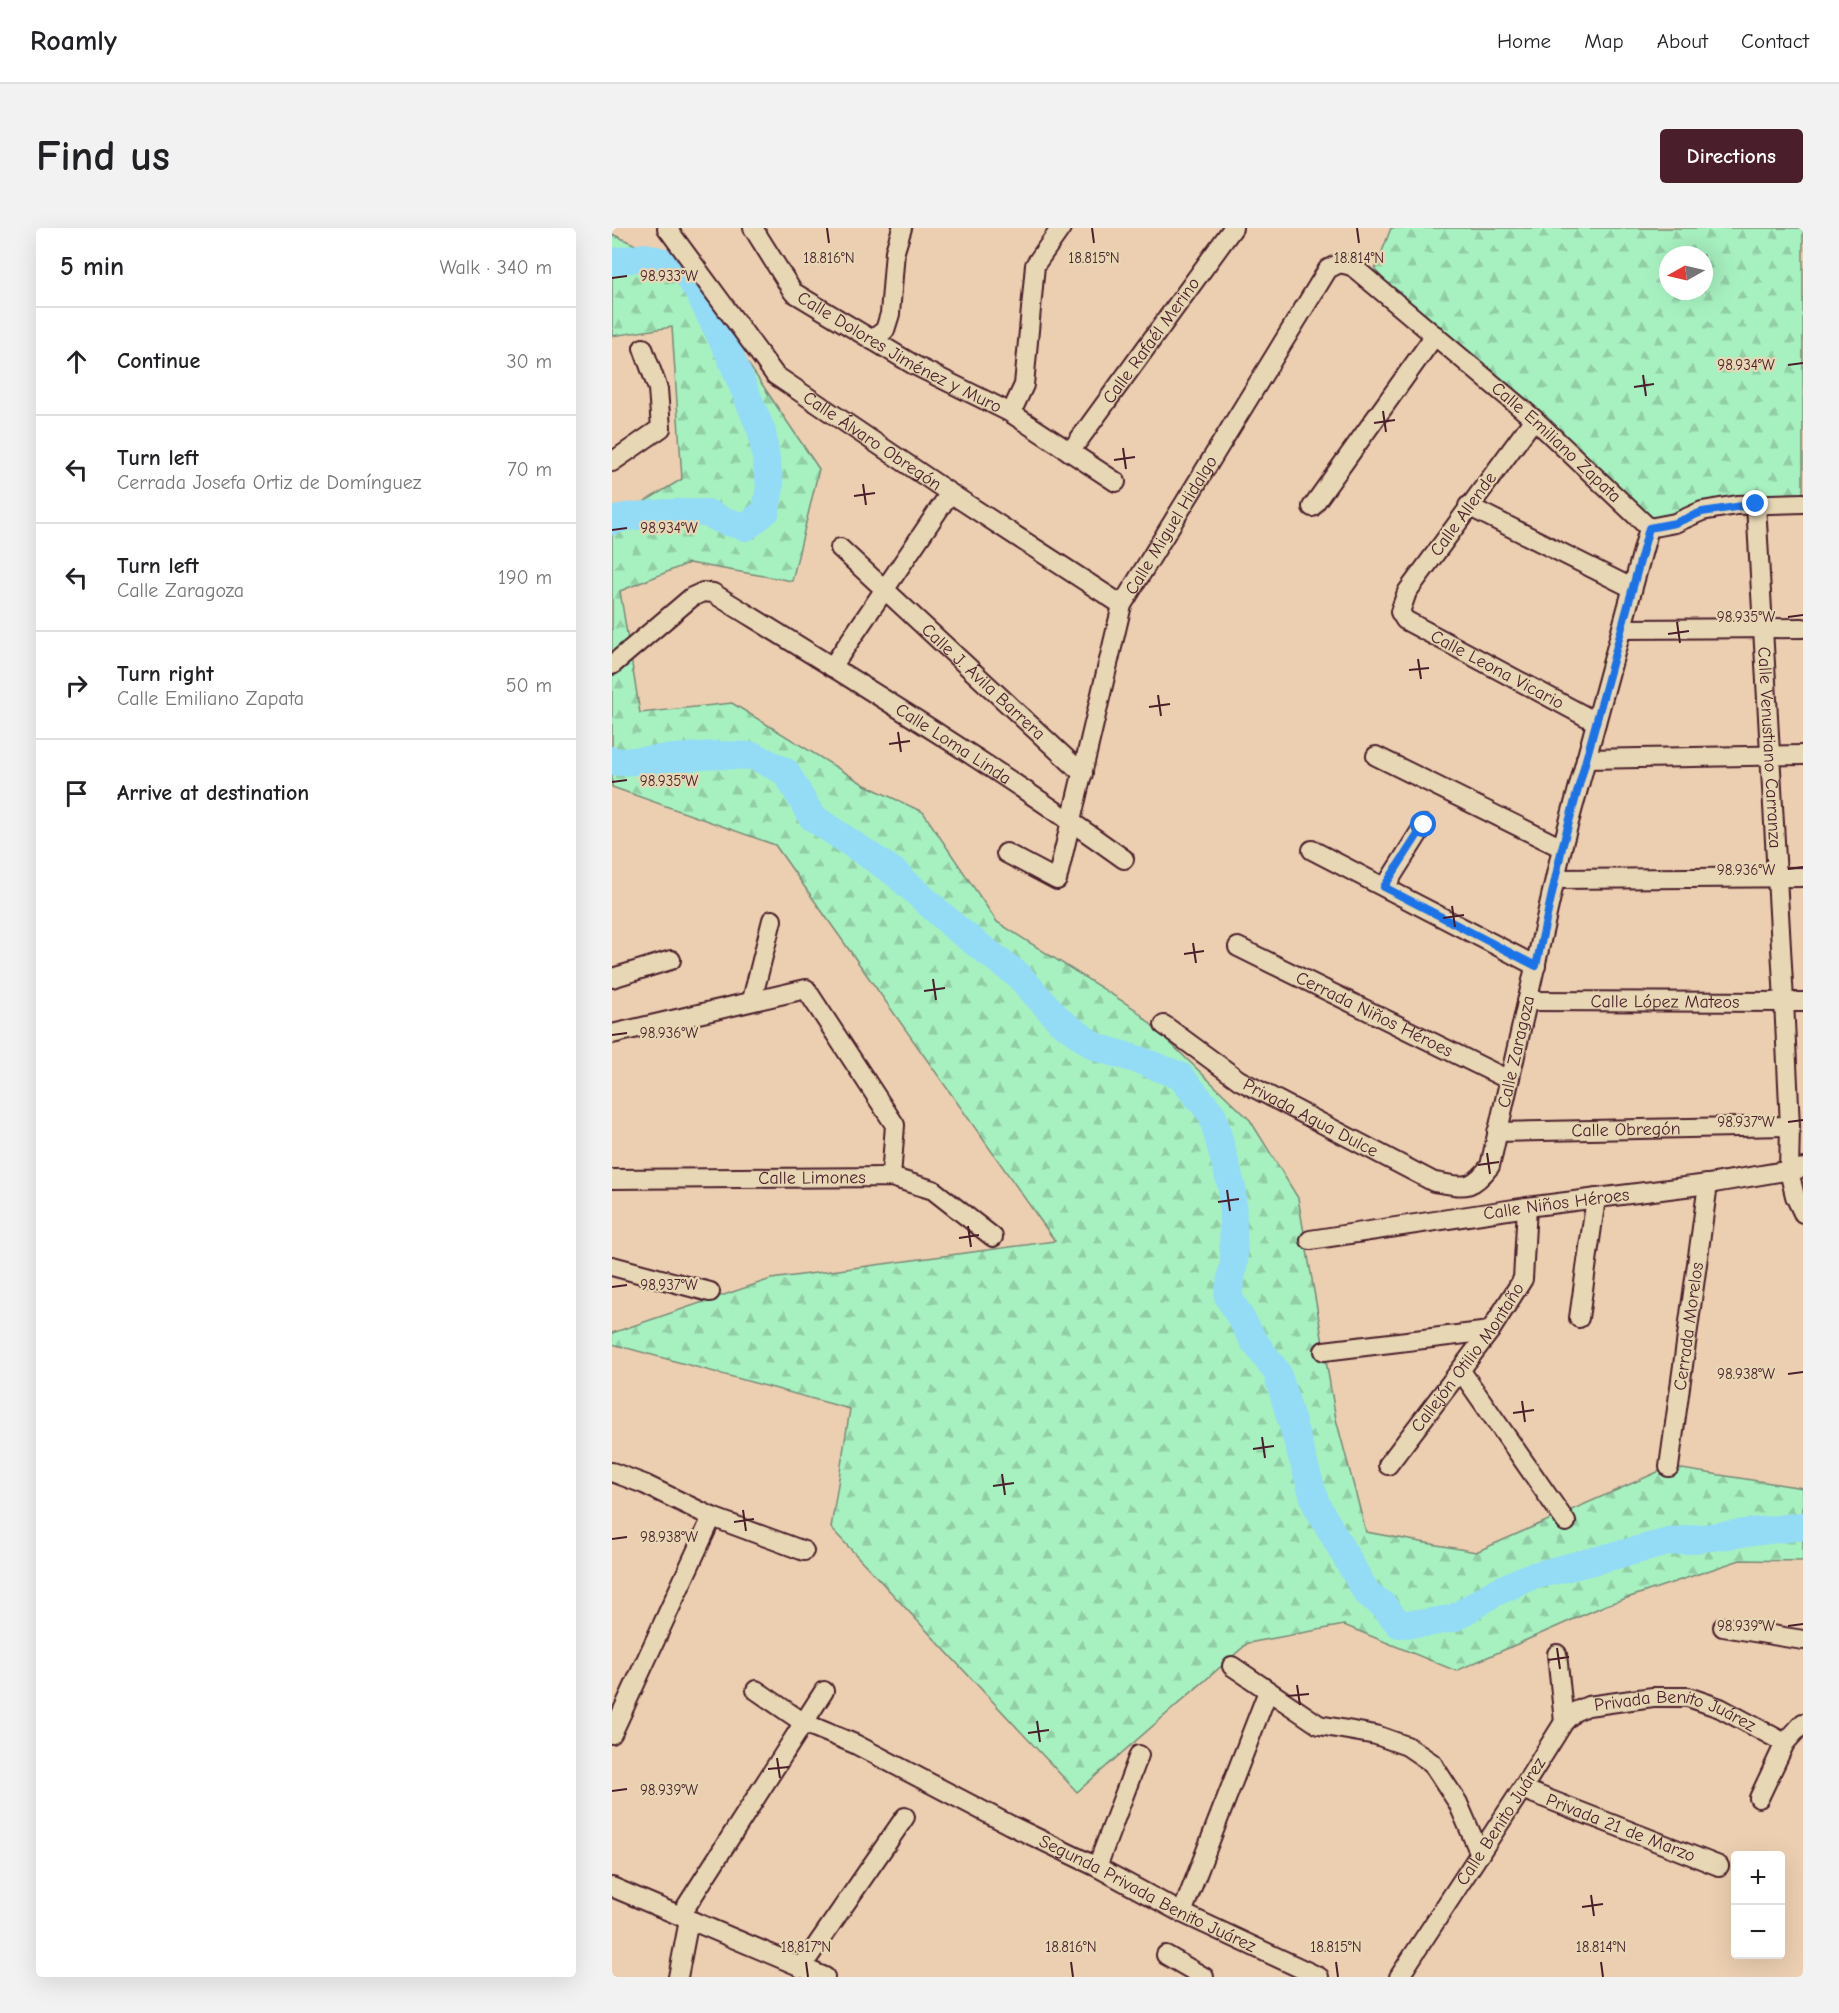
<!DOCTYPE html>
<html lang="en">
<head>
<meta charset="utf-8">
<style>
  body { margin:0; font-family:"Comic Neue",sans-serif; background:#f2f2f2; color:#202124 }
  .controls { position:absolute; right:18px; bottom:18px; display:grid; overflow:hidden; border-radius:6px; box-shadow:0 6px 24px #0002 }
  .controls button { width:54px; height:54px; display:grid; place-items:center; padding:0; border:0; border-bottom:2px solid #e0e0e0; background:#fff; color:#202124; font:30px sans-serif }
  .compass { position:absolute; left:1047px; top:18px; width:54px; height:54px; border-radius:50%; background:#fff; box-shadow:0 6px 24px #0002; rotate:262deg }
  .stop { position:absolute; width:18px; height:18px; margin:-14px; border:4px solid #1a73e8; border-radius:50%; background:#fff }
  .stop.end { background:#1a73e8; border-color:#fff; box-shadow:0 2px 6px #0008 }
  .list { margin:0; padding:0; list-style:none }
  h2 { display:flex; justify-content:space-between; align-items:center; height:78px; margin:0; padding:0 24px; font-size:26px }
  h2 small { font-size:20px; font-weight:400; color:#757577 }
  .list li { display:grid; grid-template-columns:39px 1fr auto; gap:18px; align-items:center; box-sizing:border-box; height:108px; padding:0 24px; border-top:2px solid #e0e0e0 }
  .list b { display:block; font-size:22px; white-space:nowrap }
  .list p { margin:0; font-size:20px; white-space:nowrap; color:#757577 }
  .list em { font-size:20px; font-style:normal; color:#757577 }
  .icon { flex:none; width:33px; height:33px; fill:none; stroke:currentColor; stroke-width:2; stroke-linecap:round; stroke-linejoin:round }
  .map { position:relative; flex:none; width:1191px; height:1749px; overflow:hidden; border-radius:6px }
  header { display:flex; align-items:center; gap:36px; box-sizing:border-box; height:84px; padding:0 30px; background:#fff; border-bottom:2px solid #e0e0e0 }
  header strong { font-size:28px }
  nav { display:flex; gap:33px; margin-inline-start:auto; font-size:21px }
  .intro { display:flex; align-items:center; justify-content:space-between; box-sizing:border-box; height:144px; padding:0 36px }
  h1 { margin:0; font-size:42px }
  .button { padding:15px 27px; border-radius:6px; background:#4a1f2b; color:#fff; font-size:21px; font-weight:700 }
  main { display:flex; gap:36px; padding:0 36px }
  aside { flex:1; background:#fff; border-radius:6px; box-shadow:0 6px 24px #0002 }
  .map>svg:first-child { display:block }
</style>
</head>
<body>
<header>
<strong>Roamly</strong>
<nav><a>Home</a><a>Map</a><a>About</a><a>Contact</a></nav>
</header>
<div class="intro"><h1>Find us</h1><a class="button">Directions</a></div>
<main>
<aside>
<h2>5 min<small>Walk · 340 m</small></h2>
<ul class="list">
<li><svg class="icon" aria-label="ahead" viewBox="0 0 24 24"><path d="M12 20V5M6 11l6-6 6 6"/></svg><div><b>Continue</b></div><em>30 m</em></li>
<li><svg class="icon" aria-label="left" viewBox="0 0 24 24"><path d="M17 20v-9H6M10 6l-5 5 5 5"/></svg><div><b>Turn left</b><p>Cerrada Josefa Ortiz de Domínguez</p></div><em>70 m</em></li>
<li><svg class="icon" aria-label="left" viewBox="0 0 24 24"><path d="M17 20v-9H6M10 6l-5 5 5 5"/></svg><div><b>Turn left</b><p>Calle Zaragoza</p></div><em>190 m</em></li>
<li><svg class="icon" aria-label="right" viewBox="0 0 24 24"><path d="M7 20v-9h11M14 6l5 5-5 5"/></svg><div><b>Turn right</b><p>Calle Emiliano Zapata</p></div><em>50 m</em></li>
<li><svg class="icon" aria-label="arrive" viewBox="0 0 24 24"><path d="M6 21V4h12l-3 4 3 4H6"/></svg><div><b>Arrive at destination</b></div></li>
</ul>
</aside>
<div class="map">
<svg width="1191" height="1749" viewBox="0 0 1191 1749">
  <defs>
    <pattern id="forest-firs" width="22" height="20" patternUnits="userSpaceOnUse" patternTransform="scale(1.5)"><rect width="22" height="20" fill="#a7f1c0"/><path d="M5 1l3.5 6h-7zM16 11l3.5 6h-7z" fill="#91cea5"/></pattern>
  </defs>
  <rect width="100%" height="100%" fill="#eccfb1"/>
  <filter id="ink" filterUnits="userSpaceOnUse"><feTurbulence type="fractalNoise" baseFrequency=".0167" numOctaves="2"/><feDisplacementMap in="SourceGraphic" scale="12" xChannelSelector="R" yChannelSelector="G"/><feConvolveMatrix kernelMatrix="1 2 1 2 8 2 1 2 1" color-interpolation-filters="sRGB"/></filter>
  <g filter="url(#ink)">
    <g fill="url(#forest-firs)" stroke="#788876" stroke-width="1.5" fill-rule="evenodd">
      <path d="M779 0H1191V275L1037 300 823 107 763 42ZM1056 27H1092V63H1056Z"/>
      <polygon points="0,6 71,39 207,241 180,353 77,335 8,363 28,485 120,475 253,557 311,584 385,694 523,781 638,892 686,970 724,1191 754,1304 864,1324 1057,1239 1191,1260 1191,1333 1128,1332 994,1377 844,1443 732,1397 636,1415 465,1564 219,1300 238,1181 0,1116 0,1105 159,1051 443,1013 163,617 0,559 0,293 70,251 60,99 0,108"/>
    </g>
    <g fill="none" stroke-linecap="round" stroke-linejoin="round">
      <g stroke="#94dbf6" stroke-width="28">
        <polyline points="0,34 33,29 71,39 88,67 117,125 150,204 158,258 154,283 134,299 112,293 95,285 55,285 14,289 0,293"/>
        <polyline points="0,532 7,534 103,527 142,528 174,544 200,589 282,644 345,701 406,747 448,793 484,819 530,833 568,848 600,886 620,960 622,1034 616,1068 642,1113 665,1144 704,1276 754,1364 772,1378 787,1396 815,1395 842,1390 882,1365 917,1349 1057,1314 1191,1298"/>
      </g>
      <g stroke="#4a1f2b" stroke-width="22">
        <g id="street">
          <path id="s1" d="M55 0 163 147 338 265 510 377"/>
          <path id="s2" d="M141 0 181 64 302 137 399 185 504 254"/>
          <polyline points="260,112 273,102 278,86 283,23 290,0"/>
          <polyline points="399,185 412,157 423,37 449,0"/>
          <path id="s3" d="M922 191 795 364 788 384 793 392 984 494"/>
          <path id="s4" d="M458 224 621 0"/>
          <polyline points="0,234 49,200 46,161 31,120"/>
          <path id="s5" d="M1144 276 1172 773 1178 898 1177 943 1183 968 1191 985"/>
          <polyline points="856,278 1020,360"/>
          <polyline points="700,279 823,107"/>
          <polyline points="1037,300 1063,295 1090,283 1125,277 1191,275"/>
          <path id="s6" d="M228 320 471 546"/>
          <polyline points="1010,401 1191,400"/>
          <path id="s7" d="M0 437 80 369 91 364 101 365C240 451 380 536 512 631"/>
          <polyline points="220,439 338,265"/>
          <polyline points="764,528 950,620"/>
          <polyline points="974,531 1191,527"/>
          <polyline points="700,622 924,738"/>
          <path id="s8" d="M394 625 445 652 510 377 716 41 728 35 740 38 922 191 1037 300"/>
          <polyline points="945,651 1191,649"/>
          <polyline points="773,659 812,597"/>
          <path id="s9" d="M626 719 897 852"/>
          <polyline points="0,750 59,732"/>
          <polyline points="140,772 160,692"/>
          <path id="s10" d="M915 773 1191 774"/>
          <path id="s11" d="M552 797 627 852 822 954C852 958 858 964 878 938L950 620 1037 300"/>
          <polyline points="0,806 194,761 283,897 279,949"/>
          <path id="s12" d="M885 904 1178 898"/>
          <path id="s13" d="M0 951 279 949 321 962 381 1009"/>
          <path id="s14" d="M698 1012 915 979 1096 956 1191 940"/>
          <polyline points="0,1038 98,1064"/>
          <polyline points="967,1090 984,970"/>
          <polyline points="712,1123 878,1103"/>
          <polyline points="849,1143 954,1294"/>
          <path id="s15" d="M776 1237 878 1103 911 1051 915 979"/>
          <path id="s16" d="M1057 1239 1096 956"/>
          <polyline points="0,1244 32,1256 100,1289 192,1323"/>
          <polyline points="1111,1399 1191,1412"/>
          <polyline points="945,1426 952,1494"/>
          <polyline points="620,1438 707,1497 764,1507 795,1518 820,1535 846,1575 868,1626"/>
          <path id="s17" d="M144 1462 192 1495 243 1516 398 1597 485 1639 570 1685 707 1749"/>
          <polyline points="0,1506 100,1289"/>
          <path id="s18" d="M910 1561 1107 1638"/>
          <polyline points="1147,1570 1173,1515 1191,1495"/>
          <polyline points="485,1639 527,1527"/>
          <polyline points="0,1659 213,1749"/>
          <polyline points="570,1685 656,1463"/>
          <polyline points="68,1688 212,1463"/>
          <polyline points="554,1727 592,1749"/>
          <polyline points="189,1740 293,1589"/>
          <polyline points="66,1749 77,1692"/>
          <path id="s19" d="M787 1749 910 1561 952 1494 962 1484 976 1478 1041 1469H1076L1108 1480 1173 1515"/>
        </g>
      </g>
      <use href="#street" stroke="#e8d7b4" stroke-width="18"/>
    </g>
  </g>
  <g fill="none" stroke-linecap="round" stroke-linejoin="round" filter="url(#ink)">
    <polyline stroke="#1a73e8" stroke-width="8" points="812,597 772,659 924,738 950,620 1037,300 1063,295 1090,284 1144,276"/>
  </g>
  <path fill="none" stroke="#4a1f2b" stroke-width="2" d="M215 0 217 15M480 0 482 15M745 0 747 15M0 50 15 48M1176 137 1191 135M1031 147 1034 168M1022 159 1042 156M771 183 774 204M762 195 783 192M511 220 514 241M502 232 523 229M251 256 254 277M242 268 263 265M0 302 15 300M1176 389 1191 387M1065 394 1068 415M1056 406 1077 403M806 431 809 451M797 442 817 440M546 467 549 488M537 479 558 476M286 504 289 524M277 516 298 513M0 554 15 552M1176 641 1191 639M840 678 843 699M831 690 852 687M581 715 584 735M572 726 592 723M321 751 324 772M312 763 333 760M0 807 15 805M1176 894 1191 892M875 925 878 946M866 937 887 934M615 962 618 983M606 974 627 971M356 998 359 1019M347 1010 367 1007M0 1059 15 1057M1176 1146 1191 1144M910 1173 913 1194M901 1185 922 1182M650 1209 653 1230M641 1221 662 1218M390 1246 393 1267M381 1258 402 1255M131 1282 134 1303M122 1294 142 1291M0 1311 15 1309M1176 1398 1191 1396M945 1420 948 1441M936 1432 957 1429M685 1457 688 1477M676 1468 697 1466M425 1493 428 1514M416 1505 437 1502M165 1530 168 1550M156 1541 177 1539M0 1563 15 1561M979 1667 982 1688M970 1679 991 1676M194 1734 196 1749M459 1734 461 1749M724 1734 726 1749M989 1734 991 1749"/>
  <g text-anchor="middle" stroke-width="4.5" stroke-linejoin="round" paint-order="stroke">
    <g font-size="18" fill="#4a1f2b" stroke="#e8d7b4">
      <text dy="6" stroke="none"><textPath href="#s4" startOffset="138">Calle Rafaél Merino</textPath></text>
      <text dy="6" stroke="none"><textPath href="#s2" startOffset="198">Calle Dolores Jiménez y Muro</textPath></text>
      <text dy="6" stroke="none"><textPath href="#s1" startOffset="300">Calle Álvaro Obregón</textPath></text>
      <text dy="6" stroke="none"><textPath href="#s8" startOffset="1030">Calle Emiliano Zapata</textPath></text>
      <text transform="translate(851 286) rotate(-54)" y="6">Calle Allende</text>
      <text dy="6" stroke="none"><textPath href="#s8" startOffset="434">Calle Miguel Hidalgo</textPath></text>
      <text dy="6" stroke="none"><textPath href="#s3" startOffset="350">Calle Leona Vicario</textPath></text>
      <text dy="6" stroke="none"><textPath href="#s6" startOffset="196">Calle J. Ávila Barrera</textPath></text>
      <text dy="6" stroke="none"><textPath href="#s7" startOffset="411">Calle Loma Linda</textPath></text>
      <text dy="6" stroke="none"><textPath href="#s5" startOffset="244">Calle Venustiano Carranza</textPath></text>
      <text dy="6" stroke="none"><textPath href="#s10" startOffset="138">Calle López Mateos</textPath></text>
      <text dy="6" stroke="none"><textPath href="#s9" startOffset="152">Cerrada Niños Héroes</textPath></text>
      <text dy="6" stroke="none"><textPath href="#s11" startOffset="494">Calle Zaragoza</textPath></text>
      <text dy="6" stroke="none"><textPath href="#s11" startOffset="174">Privada Agua Dulce</textPath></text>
      <text dy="6" stroke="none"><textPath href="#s12" startOffset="129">Calle Obregón</textPath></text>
      <text dy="6" stroke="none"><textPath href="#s13" startOffset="200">Calle Limones</textPath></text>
      <text dy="6" stroke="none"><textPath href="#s14" startOffset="249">Calle Niños Héroes</textPath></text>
      <text dy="6" stroke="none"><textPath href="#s16" startOffset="142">Cerrada Morelos</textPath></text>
      <text dy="6" stroke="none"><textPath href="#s15" startOffset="134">Callejón Otilio Montaño</textPath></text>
      <text dy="6" stroke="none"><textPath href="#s19" startOffset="423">Privada Benito Juárez</textPath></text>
      <text dy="6" stroke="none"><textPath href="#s19" startOffset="186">Calle Benito Juárez</textPath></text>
      <text dy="6" stroke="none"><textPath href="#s18" startOffset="106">Privada 21 de Marzo</textPath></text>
      <text dy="6" stroke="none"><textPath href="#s17" startOffset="442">Segunda Privada Benito Juárez</textPath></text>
    </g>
  </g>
  <g font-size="15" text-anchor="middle" fill="#4a1f2b" stroke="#e8d7b4" stroke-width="4.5" stroke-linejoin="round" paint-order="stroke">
    <text x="217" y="35">18.816°N</text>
    <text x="482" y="35">18.815°N</text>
    <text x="747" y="35">18.814°N</text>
    <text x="57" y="53">98.933°W</text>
    <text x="1134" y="142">98.934°W</text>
    <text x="57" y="305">98.934°W</text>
    <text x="1134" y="394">98.935°W</text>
    <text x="57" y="558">98.935°W</text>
    <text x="1134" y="647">98.936°W</text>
    <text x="57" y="810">98.936°W</text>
    <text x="1134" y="899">98.937°W</text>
    <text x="57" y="1062">98.937°W</text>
    <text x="1134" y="1151">98.938°W</text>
    <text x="57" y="1314">98.938°W</text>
    <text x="1134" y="1403">98.939°W</text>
    <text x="57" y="1567">98.939°W</text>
    <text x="194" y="1724">18.817°N</text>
    <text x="459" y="1724">18.816°N</text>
    <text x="724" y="1724">18.815°N</text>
    <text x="989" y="1724">18.814°N</text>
  </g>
</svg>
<div class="controls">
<button>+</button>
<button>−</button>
</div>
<svg class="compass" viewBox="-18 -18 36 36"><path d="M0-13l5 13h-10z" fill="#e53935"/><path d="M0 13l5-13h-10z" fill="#757577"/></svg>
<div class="stop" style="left:812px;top:597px"></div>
<div class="stop end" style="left:1144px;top:276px"></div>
</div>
</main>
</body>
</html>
